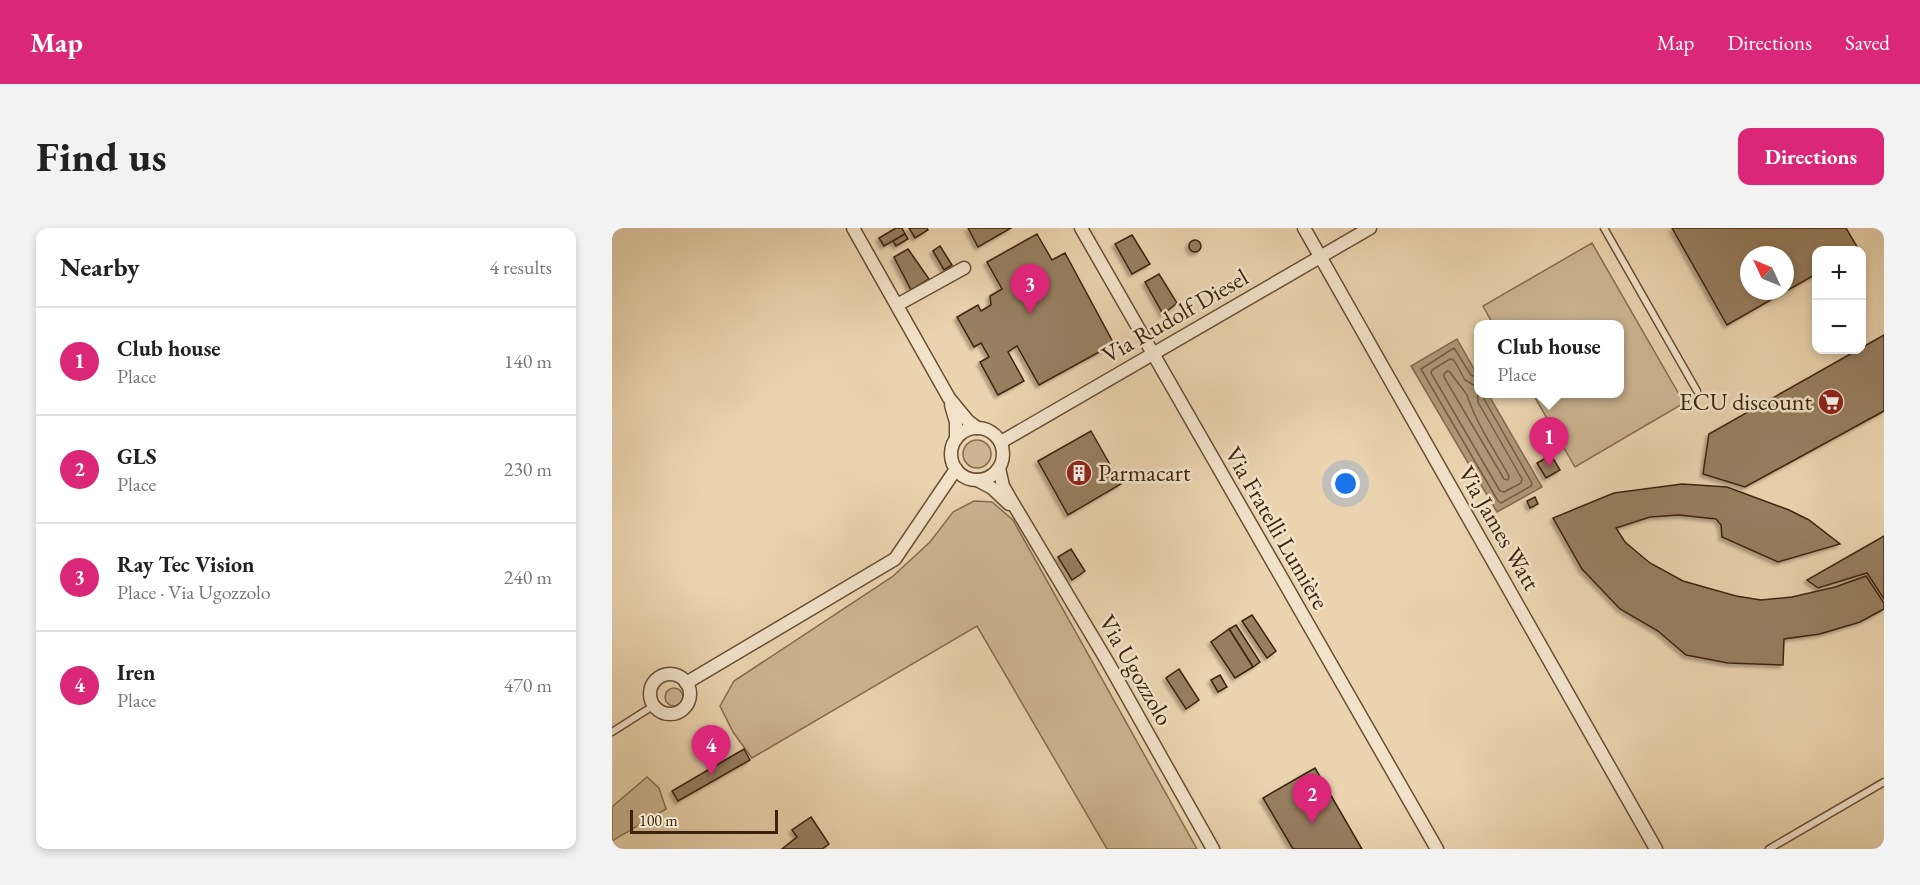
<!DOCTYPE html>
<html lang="en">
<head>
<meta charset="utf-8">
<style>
  body { margin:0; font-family:"EB Garamond",serif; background:#f2f2f2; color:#222 }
  .controls { position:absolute; right:18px; top:18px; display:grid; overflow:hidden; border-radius:12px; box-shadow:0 3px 9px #0003 }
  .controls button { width:54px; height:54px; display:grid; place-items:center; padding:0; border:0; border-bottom:2px solid #e0e0e0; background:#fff; color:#222; font:30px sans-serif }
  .compass { position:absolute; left:1128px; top:18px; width:54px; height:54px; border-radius:50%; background:#fff; box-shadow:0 3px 9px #0003; rotate:314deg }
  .scale { position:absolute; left:18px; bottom:15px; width:148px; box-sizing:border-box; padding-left:6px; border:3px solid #3e230b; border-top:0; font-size:16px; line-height:21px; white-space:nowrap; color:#3e230b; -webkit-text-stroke:4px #f1e2ca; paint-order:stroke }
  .you { position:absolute; left:734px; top:256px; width:21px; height:21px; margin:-15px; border:4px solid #fff; border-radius:50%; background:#1a73e8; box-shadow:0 0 0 9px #1a73e833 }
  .badge { display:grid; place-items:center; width:39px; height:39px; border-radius:50%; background:#db2777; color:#fff; font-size:20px; font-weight:700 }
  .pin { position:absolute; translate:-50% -50px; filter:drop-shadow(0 2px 3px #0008) }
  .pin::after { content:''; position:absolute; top:32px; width:21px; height:18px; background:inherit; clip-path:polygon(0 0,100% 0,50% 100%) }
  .popup { position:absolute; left:862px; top:92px; width:150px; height:78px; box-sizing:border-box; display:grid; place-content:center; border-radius:12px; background:#fff; filter:drop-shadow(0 2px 4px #0005); font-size:20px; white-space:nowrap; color:#767676 }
  .popup b { font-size:22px; color:#222 }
  .popup::after { content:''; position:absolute; left:50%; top:100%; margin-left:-12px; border:12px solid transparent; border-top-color:#fff }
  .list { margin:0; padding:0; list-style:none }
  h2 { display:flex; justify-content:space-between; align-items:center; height:78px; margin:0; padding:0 24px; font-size:26px }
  h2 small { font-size:20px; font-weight:400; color:#767676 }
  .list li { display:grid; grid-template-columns:39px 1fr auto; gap:18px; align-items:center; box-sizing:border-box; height:108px; padding:0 24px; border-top:2px solid #e0e0e0 }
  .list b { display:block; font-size:22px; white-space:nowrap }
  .list p { margin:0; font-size:20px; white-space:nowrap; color:#767676 }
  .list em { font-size:20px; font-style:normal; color:#767676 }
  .map { position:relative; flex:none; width:1272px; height:621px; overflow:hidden; border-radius:12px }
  header { display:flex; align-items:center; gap:36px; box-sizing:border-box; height:84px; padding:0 30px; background:#db2777; color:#fff }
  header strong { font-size:28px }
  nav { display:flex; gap:33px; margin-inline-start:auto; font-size:21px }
  .intro { display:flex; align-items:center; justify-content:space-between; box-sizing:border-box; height:144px; padding:0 36px }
  h1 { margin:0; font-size:42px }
  .button { padding:15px 27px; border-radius:12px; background:#db2777; color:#fff; font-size:21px; font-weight:700 }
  main { display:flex; gap:36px; padding:0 36px }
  aside { flex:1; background:#fff; border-radius:12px; box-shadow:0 3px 9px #0003 }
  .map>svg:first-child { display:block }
</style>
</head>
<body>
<header>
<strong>Map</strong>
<nav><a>Map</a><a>Directions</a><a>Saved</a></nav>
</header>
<div class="intro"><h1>Find us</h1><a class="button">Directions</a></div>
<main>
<aside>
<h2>Nearby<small>4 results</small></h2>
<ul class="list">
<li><span class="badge">1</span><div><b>Club house</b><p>Place</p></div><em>140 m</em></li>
<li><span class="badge">2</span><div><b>GLS</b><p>Place</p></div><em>230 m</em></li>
<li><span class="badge">3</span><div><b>Ray Tec Vision</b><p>Place · Via Ugozzolo</p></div><em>240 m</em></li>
<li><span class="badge">4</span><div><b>Iren</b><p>Place</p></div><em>470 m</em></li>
</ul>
</aside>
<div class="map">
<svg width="1272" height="621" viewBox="0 0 1272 621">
  <defs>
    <filter id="shadow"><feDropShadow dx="-3" dy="3" stdDeviation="1.5" flood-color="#0004"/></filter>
  </defs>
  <rect width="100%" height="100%" fill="#ead3ae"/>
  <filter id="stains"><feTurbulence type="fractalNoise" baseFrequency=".00333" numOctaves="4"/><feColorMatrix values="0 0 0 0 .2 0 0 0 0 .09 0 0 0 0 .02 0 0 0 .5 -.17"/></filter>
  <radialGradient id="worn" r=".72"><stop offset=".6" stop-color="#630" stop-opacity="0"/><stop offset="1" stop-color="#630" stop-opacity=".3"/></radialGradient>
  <g fill="#cdb592" stroke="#866c4e" stroke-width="1.5">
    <polygon points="980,15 1072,175 963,239 921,166 1008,166 1008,97 881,96 871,78"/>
    <circle cx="365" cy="226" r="14"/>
    <polygon points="362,273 380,274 401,292 585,621 495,621 365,398 140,530 121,504 108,478 122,453 280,349 318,314 341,284"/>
    <circle cx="62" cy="469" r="9"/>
    <polygon points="35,549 47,560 54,581 0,613 0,579"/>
  </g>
  <polygon fill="#b09777" stroke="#82694c" stroke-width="1.5" points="845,111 866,148 866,166 876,166 930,259 885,284 799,138"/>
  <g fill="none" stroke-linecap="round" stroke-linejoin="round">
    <g stroke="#775d41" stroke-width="1.5">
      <polygon points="838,131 842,132 853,152 865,159 866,174 910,251 909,255 892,264 888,263 819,145 820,142"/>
      <path d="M835 143 838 144C841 149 854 165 855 167 864 195 882 221 897 248L896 252 892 251 832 149V146Z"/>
      <polyline points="866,150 859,147 842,120 809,141 886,273 889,275 919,258 920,255 872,171 872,166"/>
    </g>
  </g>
  <g fill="#977f60" stroke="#3e230b" stroke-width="1.5" fill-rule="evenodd" filter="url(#shadow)">
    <polygon points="284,0 290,0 293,6 272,18 267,10"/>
    <polygon points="297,0 315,0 316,2 303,10"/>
    <polygon points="356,0 399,0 366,19"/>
    <path d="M1060 0H1234L1247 22H1204V46L1115 97ZM1137 27H1173V63H1137Z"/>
    <polygon points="293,6 296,11 284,18 281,13"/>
    <polygon points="425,6 440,32 453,25 502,116 427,157 405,118 396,124 412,153 386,167 368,134 377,129 369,115 362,119 345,89 366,77 369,83 379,77 378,68 390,61 375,34"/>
    <polygon points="520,7 538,36 520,46 503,16"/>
    <circle cx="583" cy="18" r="6"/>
    <polygon points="328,18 340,37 332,42 321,23"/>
    <polygon points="296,21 317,51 299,62 282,29"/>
    <polygon points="547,46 565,75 551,86 533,54"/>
    <polygon points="1272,107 1272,183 1133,259 1091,246 1097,206"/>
    <polygon points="479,203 509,256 456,287 426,233"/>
    <polygon points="939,227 948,242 934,250 925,235"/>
    <polygon points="1070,256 1115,259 1177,282 1197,292 1228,316 1166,334 1110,309 1109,297 1104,291 1067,287 1038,289 1004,300 1013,314 1038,335 1071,353 1124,368 1149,372 1180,369 1223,359 1254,348 1272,375 1272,381 1248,394 1208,406 1172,411 1171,437 1116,435 1074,427 1046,403 1008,381 970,341 941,290 1002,265"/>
    <polygon points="923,269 926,276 918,280 915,273"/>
    <polygon points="1272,308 1272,371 1255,345 1206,360 1195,352"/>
    <polygon points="459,321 473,343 460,352 446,329"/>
    <polygon points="640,387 664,423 655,430 630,393"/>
    <polygon points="624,397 648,434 641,439 617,401"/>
    <polygon points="617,401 641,439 623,450 599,414"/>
    <polygon points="567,441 587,472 574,481 554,450"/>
    <polygon points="608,447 615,459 606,464 599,452"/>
    <polygon points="132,521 138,532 66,573 60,563"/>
    <polygon points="703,540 750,621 681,621 651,570"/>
    <polygon points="199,589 217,616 210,621 170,621 185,609 180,602"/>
  </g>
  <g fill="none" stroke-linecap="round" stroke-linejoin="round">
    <g stroke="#694f34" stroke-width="9">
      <g id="lane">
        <polyline points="992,0 1085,163"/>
        <polyline points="0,504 41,478"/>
        <polyline points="1157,621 1272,554"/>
      </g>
    </g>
    <g stroke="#694f34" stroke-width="15">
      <g id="street">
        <polyline points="241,0 337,170 356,193 365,200"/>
        <polyline points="469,0 825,621"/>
        <polyline points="692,0 1044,621"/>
        <polyline points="285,77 352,40"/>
        <polyline points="339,177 344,194 344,211"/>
        <circle cx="365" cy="226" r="26"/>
        <polyline points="389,214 758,0"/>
        <polyline points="387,240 391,258 399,272 495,433 601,621"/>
        <polyline points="365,252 380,260 397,276"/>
        <circle cx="58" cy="466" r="20"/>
        <polyline points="74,455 283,331 344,241"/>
      </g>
    </g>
    <use href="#lane" stroke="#f1e2ca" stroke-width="6"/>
    <use href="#street" stroke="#f1e2ca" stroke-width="12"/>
  </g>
  <defs>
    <g id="supermarket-disc" transform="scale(1.35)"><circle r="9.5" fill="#8f2418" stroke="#f1e2ca"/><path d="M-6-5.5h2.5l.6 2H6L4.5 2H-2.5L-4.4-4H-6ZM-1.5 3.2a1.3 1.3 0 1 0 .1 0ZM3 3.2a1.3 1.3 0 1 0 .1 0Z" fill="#fff"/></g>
    <g id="building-disc" transform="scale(1.35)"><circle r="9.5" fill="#8f2418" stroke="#f1e2ca"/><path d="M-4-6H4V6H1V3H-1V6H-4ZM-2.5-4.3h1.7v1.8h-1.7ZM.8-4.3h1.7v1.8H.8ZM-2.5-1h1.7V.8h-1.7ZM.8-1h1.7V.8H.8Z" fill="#fff"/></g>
  </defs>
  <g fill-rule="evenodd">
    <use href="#supermarket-disc" x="1219" y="174"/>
    <use href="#building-disc" x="467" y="245"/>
  </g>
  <g text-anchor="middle" stroke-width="5" stroke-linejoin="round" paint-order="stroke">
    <g font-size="24" fill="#3e230b" stroke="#f1e2ca">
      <text transform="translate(563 88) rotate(-30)" y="8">Via Rudolf Diesel</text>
      <text transform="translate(665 300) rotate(60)" y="8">Via Fratelli Lumière</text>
      <text transform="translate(887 300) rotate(60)" y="8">Via James Watt</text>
      <text transform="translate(524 442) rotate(60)" y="8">Via Ugozzolo</text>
    </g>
    <g font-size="24" fill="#3e230b" stroke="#f1e2ca" text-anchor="end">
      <text x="1200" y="182">ECU discount</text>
      <text x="486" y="253" text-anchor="start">Parmacart</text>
    </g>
  </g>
  <rect width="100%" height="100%" filter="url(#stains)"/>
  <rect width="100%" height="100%" fill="url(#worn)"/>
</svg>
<div class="controls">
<button>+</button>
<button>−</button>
</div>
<svg class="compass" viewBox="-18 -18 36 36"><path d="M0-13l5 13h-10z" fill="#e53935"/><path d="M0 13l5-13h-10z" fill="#767676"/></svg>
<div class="scale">100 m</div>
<div class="you"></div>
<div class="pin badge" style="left:937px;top:239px">1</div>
<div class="popup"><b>Club house</b>Place</div>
<div class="pin badge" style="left:700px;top:596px">2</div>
<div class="pin badge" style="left:418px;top:86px">3</div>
<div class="pin badge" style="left:99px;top:547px">4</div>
</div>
</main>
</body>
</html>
